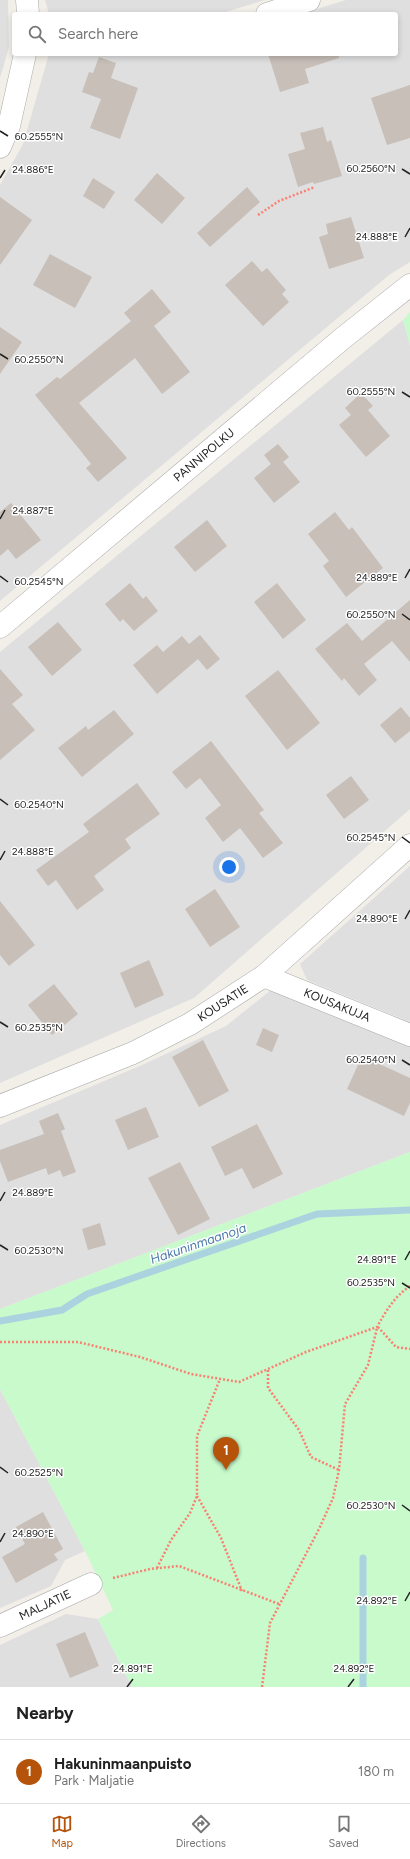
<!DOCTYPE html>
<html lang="en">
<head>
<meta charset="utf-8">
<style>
  body { margin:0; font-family:Figtree,sans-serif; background:#f2f2f2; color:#222 }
  .you { position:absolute; left:229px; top:867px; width:14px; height:14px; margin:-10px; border:3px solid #fff; border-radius:50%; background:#1a73e8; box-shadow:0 0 0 6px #1a73e833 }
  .badge { display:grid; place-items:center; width:26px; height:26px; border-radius:50%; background:#b45309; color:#fff; font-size:13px; font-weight:700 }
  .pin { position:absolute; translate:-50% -33px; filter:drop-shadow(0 1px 2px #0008) }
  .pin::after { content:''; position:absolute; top:21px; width:14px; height:12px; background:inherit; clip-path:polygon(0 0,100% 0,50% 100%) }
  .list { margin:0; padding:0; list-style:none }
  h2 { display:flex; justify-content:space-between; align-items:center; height:52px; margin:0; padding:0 16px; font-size:17px }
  h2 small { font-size:13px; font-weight:400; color:#767676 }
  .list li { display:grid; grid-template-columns:26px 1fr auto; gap:12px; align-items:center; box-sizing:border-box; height:64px; padding:0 16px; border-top:1px solid #e0e0e0 }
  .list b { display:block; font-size:15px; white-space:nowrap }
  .list p { margin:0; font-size:13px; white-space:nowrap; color:#767676 }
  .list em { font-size:13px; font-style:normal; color:#767676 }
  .icon { flex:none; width:22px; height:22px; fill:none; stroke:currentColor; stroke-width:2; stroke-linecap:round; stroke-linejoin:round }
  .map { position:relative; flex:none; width:410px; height:1687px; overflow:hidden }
  .search { position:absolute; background:#fff; box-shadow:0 2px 6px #0003; left:12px; right:12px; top:12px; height:44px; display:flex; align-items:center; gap:10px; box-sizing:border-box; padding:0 14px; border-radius:4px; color:#767676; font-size:15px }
  .sheet { height:116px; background:#fff }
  nav { display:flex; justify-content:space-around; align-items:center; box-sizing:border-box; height:56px; border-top:1px solid #e0e0e0; background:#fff; font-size:11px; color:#767676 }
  nav a { display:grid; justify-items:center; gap:2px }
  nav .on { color:#b45309 }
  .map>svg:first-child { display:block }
</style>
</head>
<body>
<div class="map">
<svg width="410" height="1687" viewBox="0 0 410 1687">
  <rect width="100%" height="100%" fill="#f2efe9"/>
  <g fill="#e0dfdf">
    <polygon points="0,0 8,0 9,47 0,78"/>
    <polygon points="45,0 265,0 219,14 49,14"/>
    <polygon points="346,0 410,0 410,262 389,275 0,601 0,185 23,144 49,54 396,54 396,14 300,14"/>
    <polygon points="403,320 410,345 410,809 194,998 0,1083 0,652"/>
    <polygon points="410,866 410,1022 307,980 300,964"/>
    <polygon points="271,990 410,1046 410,1152 0,1309 0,1125 142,1065 226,1026"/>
    <polygon points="0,1389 85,1551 65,1560 51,1586 0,1608"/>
    <polygon points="66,1614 98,1619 132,1687 0,1687 0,1645"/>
  </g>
  <g fill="#c8facc">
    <polygon points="410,312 410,345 403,320"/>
    <polygon points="410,1152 410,1687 132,1687 98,1619 113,1610 85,1551 0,1389 0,1309"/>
  </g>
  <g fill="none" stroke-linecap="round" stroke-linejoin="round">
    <g stroke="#aad3df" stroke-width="7">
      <polyline points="0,1321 62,1310 87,1294 317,1214 410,1210"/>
      <polyline points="363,1687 363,1558"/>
    </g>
  </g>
  <g fill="#c7bfb8">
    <polygon points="268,54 339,54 339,58 305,69 309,83 280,92"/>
    <polygon points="99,57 116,63 111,78 138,88 120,139 90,128 101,99 82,92 89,72 93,73"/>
    <polygon points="410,85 410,138 387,145 371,98"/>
    <polygon points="323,127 327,142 331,140 342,176 314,184 313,182 298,187 288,154 305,149 300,133"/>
    <polygon points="157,173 185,198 162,224 134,200"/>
    <polygon points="93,178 115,192 104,209 83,196"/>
    <polygon points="247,187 260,202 210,247 197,233"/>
    <polygon points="0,197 32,220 0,265"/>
    <polygon points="351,217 364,258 329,269 319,237 328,234 326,224"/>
    <polygon points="50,254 92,277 75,308 33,285"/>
    <polygon points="252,261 262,272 267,268 286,290 282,294 289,302 263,326 225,285"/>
    <polygon points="152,289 171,312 154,326 190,372 162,394 135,358 79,403 127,458 98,482 86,468 91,464 80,450 35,395 57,377 60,379 131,321 124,313"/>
    <polygon points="0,327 22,342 0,374"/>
    <polygon points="361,393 373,406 368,410 390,436 366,457 339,425 351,415 345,408"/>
    <polygon points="278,444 289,457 283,462 300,482 274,503 254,478 271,464 264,455"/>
    <polygon points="11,503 41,540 16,559 8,549 0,556 0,512"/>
    <polygon points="335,512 349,530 352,527 383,568 346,597 323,566 329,561 308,534"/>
    <polygon points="207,520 227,546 195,572 174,547"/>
    <polygon points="130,583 143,599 146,596 158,611 134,631 123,619 120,622 105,604"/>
    <polygon points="277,583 306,620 283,639 254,602"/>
    <polygon points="410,600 410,662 392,641 364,664 377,680 359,696 344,678 342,681 315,649 347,623 362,641"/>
    <polygon points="58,622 82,650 52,676 28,647"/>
    <polygon points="200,635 220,659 207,670 198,659 157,694 133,665 157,645 163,652 182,636 189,644"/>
    <polygon points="0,669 23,695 12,704 35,730 0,760"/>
    <polygon points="278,670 320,723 287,750 245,696"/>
    <polygon points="401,707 410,718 410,731 395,743 380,725"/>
    <polygon points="114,710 134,734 82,777 58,748 86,726 88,730"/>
    <polygon points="211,741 264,810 259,813 283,843 263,858 240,828 223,842 205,818 221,805 200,778 186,789 172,772"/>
    <polygon points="351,776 369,800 344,819 326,795"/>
    <polygon points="137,783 160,814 125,839 131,848 94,876 104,890 77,910 56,880 48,886 36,870 89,832 83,824"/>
    <polygon points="215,889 240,927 210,947 185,909"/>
    <polygon points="0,901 35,945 9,966 0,955"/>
    <polygon points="149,960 164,995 135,1008 120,973"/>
    <polygon points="54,984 78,1014 52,1035 28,1005"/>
    <polygon points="263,1028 279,1035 272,1052 256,1045"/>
    <polygon points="203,1040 229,1091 199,1107 172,1057"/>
    <polygon points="362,1056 410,1078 410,1103 404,1116 347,1089"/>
    <polygon points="146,1107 159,1137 128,1150 115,1120"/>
    <polygon points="58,1113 65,1129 61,1131 76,1172 63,1177 60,1170 48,1175 46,1168 8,1182 0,1161 0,1150 44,1134 39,1121"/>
    <polygon points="257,1124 283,1174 253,1189 242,1168 225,1176 211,1147"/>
    <polygon points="180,1162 210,1219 178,1235 148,1178"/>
    <polygon points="100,1223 106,1245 88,1250 82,1229"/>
    <polygon points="43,1512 63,1549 54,1554 58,1560 16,1583 2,1557 25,1544 16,1527"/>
    <polygon points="85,1632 99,1666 70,1678 56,1644"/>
  </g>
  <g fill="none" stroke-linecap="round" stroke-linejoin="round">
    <g stroke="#a9a9a9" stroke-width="23">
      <g id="street">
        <polyline points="27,0 28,14"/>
        <polyline points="267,14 309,0"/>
        <polyline points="0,147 9,126 25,54"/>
        <polyline points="0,627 343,338 410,285"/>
        <polyline points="264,976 410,1035"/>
        <polyline points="0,1106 133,1053 190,1024 264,976 410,845"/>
        <polyline points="0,1626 91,1584"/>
      </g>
    </g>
    <g stroke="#fa8072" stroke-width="2.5" stroke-dasharray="2 2" stroke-linecap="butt">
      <polyline points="258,215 279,201 315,187"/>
      <polyline points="378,1327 396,1347 410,1349"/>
      <path d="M0 1342H78L140 1357 191 1374 239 1382 306 1352 377 1327C386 1311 394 1297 410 1286"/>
      <polyline points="268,1370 268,1388 299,1430 311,1457 339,1470"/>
      <polyline points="197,1496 221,1538 242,1591"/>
      <polyline points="157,1568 171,1540 190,1513 197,1496 197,1436 220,1379"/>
      <polyline points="113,1578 150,1569 179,1566 279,1604"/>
      <polyline points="262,1687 270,1623 319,1529 333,1498 339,1470 345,1404 368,1365 377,1328"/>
    </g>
    <use href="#street" stroke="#fff" stroke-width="22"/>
  </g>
  <path fill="none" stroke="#222" stroke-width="1.5" d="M0 131 8 136M402 169 410 174M0 178 5 170M405 237 410 228M0 354 8 359M402 392 410 397M0 519 5 510M0 576 8 582M405 578 410 569M402 614 410 620M0 799 8 805M402 837 410 843M0 860 5 851M405 919 410 910M0 1022 8 1027M402 1060 410 1065M0 1201 5 1192M0 1245 8 1250M405 1260 410 1251M402 1283 410 1288M0 1467 8 1473M402 1505 410 1511M0 1542 5 1533M405 1601 410 1592M127 1687 133 1679M348 1687 354 1679"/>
  <g text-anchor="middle" stroke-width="3" stroke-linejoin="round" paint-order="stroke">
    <g font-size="12" fill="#222" stroke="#fff">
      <text transform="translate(204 455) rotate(-40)" y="4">PANNIPOLKU</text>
      <text transform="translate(223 1003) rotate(-33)" y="4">KOUSATIE</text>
      <text transform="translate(337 1005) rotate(22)" y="4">KOUSAKUJA</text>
      <text transform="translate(45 1605) rotate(-25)" y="4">MALJATIE</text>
    </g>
    <g font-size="13" font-style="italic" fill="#4a7aab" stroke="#fff">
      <text transform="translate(198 1243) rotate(-19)" y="5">Hakuninmaanoja</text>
    </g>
  </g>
  <g font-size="10" text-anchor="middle" fill="#222" stroke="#fff" stroke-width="3" stroke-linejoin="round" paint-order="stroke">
    <text x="39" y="140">60.2555°N</text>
    <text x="371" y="172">60.2560°N</text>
    <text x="33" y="173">24.886°E</text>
    <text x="377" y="240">24.888°E</text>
    <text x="39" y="363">60.2550°N</text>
    <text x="371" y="395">60.2555°N</text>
    <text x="33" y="514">24.887°E</text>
    <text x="377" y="581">24.889°E</text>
    <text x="39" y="585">60.2545°N</text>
    <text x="371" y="618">60.2550°N</text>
    <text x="39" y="808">60.2540°N</text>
    <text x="371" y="841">60.2545°N</text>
    <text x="33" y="855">24.888°E</text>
    <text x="377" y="922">24.890°E</text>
    <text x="39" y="1031">60.2535°N</text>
    <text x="371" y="1063">60.2540°N</text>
    <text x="33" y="1196">24.889°E</text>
    <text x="39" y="1254">60.2530°N</text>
    <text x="377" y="1263">24.891°E</text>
    <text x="371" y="1286">60.2535°N</text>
    <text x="39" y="1476">60.2525°N</text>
    <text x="371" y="1509">60.2530°N</text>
    <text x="33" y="1537">24.890°E</text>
    <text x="377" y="1604">24.892°E</text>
    <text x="133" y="1672">24.891°E</text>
    <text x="354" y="1672">24.892°E</text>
  </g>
</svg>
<div class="you"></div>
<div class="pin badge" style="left:226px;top:1470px">1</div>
<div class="search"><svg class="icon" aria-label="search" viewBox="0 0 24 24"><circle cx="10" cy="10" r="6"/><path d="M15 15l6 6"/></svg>Search here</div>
</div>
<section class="sheet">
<h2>Nearby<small></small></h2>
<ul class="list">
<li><span class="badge">1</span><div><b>Hakuninmaanpuisto</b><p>Park · Maljatie</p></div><em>180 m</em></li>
</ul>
</section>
<nav>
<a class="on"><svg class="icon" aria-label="map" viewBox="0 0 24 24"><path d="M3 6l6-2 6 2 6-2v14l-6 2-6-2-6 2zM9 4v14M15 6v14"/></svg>Map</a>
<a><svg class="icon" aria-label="directions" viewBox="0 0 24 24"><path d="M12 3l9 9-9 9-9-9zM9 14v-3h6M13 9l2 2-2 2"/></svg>Directions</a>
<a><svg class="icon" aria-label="saved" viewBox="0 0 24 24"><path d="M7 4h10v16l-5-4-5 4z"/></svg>Saved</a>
</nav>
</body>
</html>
